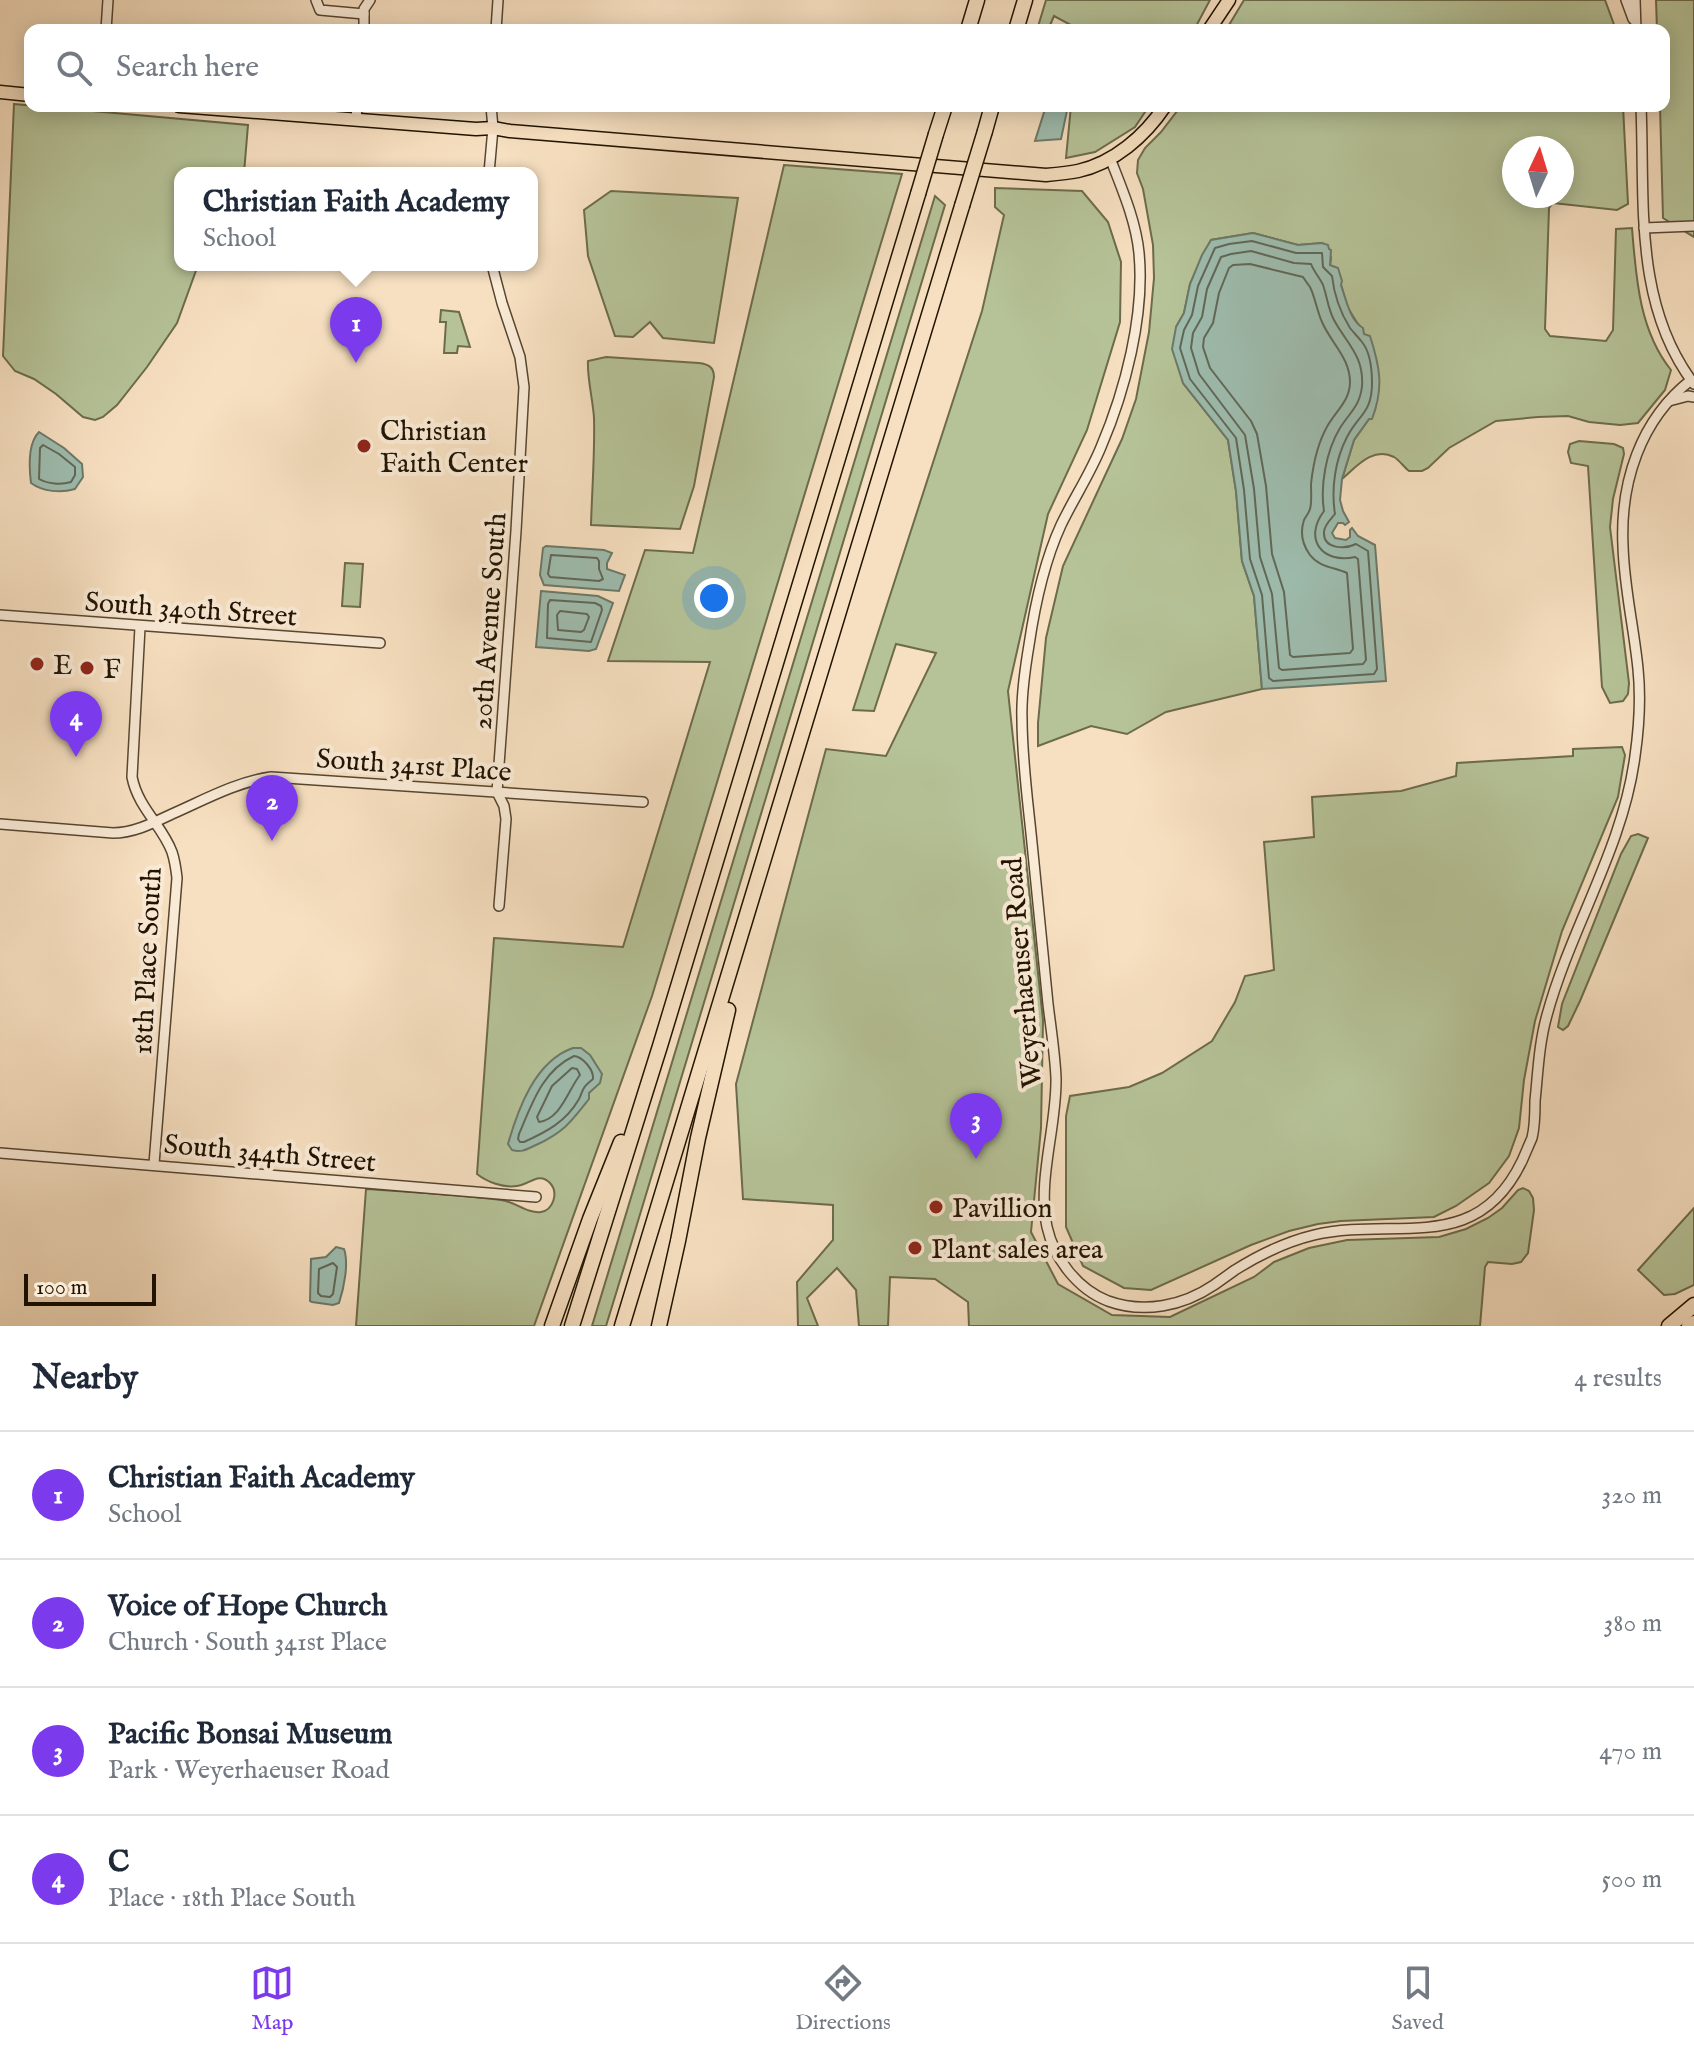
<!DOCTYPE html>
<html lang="en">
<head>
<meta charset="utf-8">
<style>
  body { margin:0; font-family:"IM FELL English",serif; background:#f2f2f3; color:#1f2937 }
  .compass { position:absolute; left:1502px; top:136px; width:72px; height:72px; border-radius:50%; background:#fff; box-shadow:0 4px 20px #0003; rotate:4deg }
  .scale { position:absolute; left:24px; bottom:20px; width:132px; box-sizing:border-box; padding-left:8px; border:4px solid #211300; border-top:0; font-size:22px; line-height:28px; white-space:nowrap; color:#211300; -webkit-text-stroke:6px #faebd7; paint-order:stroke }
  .you { position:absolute; left:714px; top:598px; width:28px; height:28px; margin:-20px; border:6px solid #fff; border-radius:50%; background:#1a73e8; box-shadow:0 0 0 12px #1a73e833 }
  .badge { display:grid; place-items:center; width:52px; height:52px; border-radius:50%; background:#7c3aed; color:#fff; font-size:26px; font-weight:700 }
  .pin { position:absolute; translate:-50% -66px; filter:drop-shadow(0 2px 4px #0008) }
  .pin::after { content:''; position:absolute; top:42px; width:28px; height:24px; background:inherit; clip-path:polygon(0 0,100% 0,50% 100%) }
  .popup { position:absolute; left:174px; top:167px; width:364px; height:104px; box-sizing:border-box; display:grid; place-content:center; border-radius:16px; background:#fff; filter:drop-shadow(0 2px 6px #0005); font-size:26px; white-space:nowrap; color:#747a83 }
  .popup b { font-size:30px; color:#1f2937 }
  .popup::after { content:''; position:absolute; left:50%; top:100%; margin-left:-16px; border:16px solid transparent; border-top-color:#fff }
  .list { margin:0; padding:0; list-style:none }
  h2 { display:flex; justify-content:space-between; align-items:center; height:104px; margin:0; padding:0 32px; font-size:34px }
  h2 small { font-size:26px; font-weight:400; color:#747a83 }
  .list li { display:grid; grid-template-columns:52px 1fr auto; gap:24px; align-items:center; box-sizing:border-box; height:128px; padding:0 32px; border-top:2px solid #e0e1e3 }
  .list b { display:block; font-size:30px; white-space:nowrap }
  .list p { margin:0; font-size:26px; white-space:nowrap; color:#747a83 }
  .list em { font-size:26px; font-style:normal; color:#747a83 }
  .icon { flex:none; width:44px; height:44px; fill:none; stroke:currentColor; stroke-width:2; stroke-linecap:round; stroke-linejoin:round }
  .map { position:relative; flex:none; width:1694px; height:1326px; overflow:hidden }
  .search { position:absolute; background:#fff; box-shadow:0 4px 20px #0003; left:24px; right:24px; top:24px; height:88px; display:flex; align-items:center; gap:20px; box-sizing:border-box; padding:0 28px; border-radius:16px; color:#747a83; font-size:30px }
  .sheet { height:616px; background:#fff }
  nav { display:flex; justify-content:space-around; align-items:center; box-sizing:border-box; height:112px; border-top:2px solid #e0e1e3; background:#fff; font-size:22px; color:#747a83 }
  nav a { display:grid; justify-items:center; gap:4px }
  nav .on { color:#7c3aed }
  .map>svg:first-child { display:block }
</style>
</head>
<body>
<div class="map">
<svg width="1694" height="1326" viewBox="0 0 1694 1326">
  <rect width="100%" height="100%" fill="#f7e0c1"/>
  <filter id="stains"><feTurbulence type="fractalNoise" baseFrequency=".0025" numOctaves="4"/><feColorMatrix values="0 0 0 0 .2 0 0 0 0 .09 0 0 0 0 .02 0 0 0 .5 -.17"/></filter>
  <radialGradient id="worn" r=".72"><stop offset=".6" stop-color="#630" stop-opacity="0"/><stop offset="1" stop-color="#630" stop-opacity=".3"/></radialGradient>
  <g fill="#b6c398" stroke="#6c6b4c" stroke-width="2" fill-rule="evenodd">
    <polygon points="1046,0 1210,0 1194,30 1071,30 1071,25 1054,16 1048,30 1037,30"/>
    <polygon points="1244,0 1605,0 1616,30 1226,30"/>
    <polygon points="1656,0 1694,0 1694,237 1663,218 1660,106 1664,106 1664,30 1657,30"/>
    <polygon points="14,104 248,125 244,173 180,173 180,265 198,265 177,323 147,367 117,405 103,417 95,420 83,417 56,394 34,379 15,371 3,356"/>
    <polygon points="1071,106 1149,106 1135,127 1095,152 1066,158"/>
    <path d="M1181 106H1623L1628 204 1617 210 1553 203 1549 208 1545 329 1550 336 1606 341 1613 330 1616 229 1632 228C1636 277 1639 330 1671 370L1665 390 1638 423 1620 425 1589 422 1568 416 1538 417 1496 421 1449 448 1428 468 1422 471H1409C1404 467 1399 460 1394 457 1373 446 1356 467 1342 479L1354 440 1369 419 1364 334 1348 308 1341 285 1330 266 1331 258 1328 249 1322 243 1298 245 1253 233 1211 240 1190 284 1184 313 1176 327 1183 383 1228 440 1236 491 1242 561 1254 596 1262 689 1166 712 1127 734 1091 726 1038 746V723L1046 638 1063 566 1122 439 1136 399 1149 332 1154 278 1153 245 1143 189 1137 173 1138 160 1145 148 1161 132ZM1514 148H1562V196H1514Z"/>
    <path d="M784 165 902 174 652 996 534 1326H356L366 1189C411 1192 456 1194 501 1200 514 1201 528 1214 541 1212 553 1210 559 1193 550 1183 539 1171 529 1185 517 1186 503 1188 487 1182 477 1174L494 938 623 947 710 662 608 661 645 550 693 553Z"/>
    <polygon points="995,188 1082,191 1108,222 1121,262 1120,322 1087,430 1048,514 1008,691 1043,1020 1041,1128 1031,1232 1058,1284 1112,1315 1170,1317 1254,1277 1274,1262 1309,1248 1347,1240 1439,1237 1466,1229 1488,1218 1502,1208 1518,1190 1523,1188 1529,1191 1533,1198 1534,1210 1528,1253 1521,1262 1512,1264 1488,1262 1485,1267 1480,1326 969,1326 968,1302 935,1279 890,1277 888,1326 859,1326 856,1290 837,1268 807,1298 818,1326 798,1326 797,1282 833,1240 833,1205 743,1199 736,1084 826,749 886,756 936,653 896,644 874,711 853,710 982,311 1004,215 995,207"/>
    <polygon points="611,191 738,198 714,343 663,338 650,322 633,337 615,336 588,256 584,210"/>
    <polygon points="935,196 945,205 625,1264 606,1326 592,1326"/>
    <polygon points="441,310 459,312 470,347 458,346 457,353 444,353 446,322 440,322"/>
    <path d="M606 357 699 363C708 364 714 367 714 377L694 486 680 529 591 525C592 489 595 453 594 418 593 400 587 378 588 361Z"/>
    <polygon points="1579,441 1614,444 1623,448 1624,454 1613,499 1610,527 1629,683 1628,694 1623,701 1610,703 1602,687 1588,466 1571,463 1568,452 1570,444"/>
    <polygon points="345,563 363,564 360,607 342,606"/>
    <polygon points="1622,747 1625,755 1618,797 1562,931 1535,1021 1524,1080 1519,1128 1509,1156 1489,1183 1456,1206 1434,1217 1341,1221 1318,1224 1289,1231 1251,1245 1151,1290 1124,1288 1083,1266 1066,1227 1066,1116 1070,1096 1129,1087 1162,1073 1212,1041 1235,1002 1245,976 1274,970 1264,842 1314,837 1312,797 1401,791 1456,776 1457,763 1573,756 1573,749"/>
    <polygon points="1638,834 1648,838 1580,1001 1568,1026 1563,1030 1558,1027 1562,1004 1621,854 1631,836"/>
    <polygon points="1694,1208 1694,1285 1675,1294 1664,1295 1638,1270"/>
  </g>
  <g fill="#9ebdaf" stroke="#6c7969" stroke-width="2">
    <polygon points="1046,106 1068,106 1061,139 1035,141"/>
    <path d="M1253 233 1298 245 1322 243 1328 245 1329 249 1331 250 1330 265 1338 268 1342 281 1341 285C1346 300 1350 320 1363 328L1364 334 1370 336C1380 367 1384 388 1372 419H1369L1354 440 1342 479 1340 500 1343 511 1349 522 1345 525 1343 523H1338L1332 533 1335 538 1346 540 1350 537V530L1352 528 1358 536 1375 545 1386 681 1262 689 1254 596 1242 561 1236 491 1228 440 1183 383 1172 349 1176 327 1184 313 1190 284 1202 255 1211 240Z"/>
    <path d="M39 432 64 448 82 464 83 477 75 489C61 493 43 492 31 483 29 467 28 443 39 432Z"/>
    <polygon points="546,546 604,550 612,553 607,563 607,569 625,575 619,591 544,585 540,575 543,548"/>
    <polygon points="541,591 598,596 613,603 596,649 589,651 536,647"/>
    <path d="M573 1048H581L590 1055 602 1074 600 1083 589 1093V1099C571 1122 564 1132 536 1145 527 1149 522 1153 512 1150L508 1144C518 1109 535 1061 573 1048Z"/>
    <path d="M336 1247 344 1249C349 1263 344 1288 339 1303L333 1305 312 1302 310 1301 311 1259 326 1257Z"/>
  </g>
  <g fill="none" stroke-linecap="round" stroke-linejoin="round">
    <g stroke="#606858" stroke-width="2">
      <path d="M1252 241 1296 253H1322L1323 267 1332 276C1334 294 1340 312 1350 328 1354 333 1358 337 1362 342 1370 352 1372 370 1372 383 1372 413 1359 414 1347 437 1335 460 1331 489 1335 514 1331 519 1324 525 1324 532 1323 550 1346 549 1356 544L1368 551 1377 669 1374 674 1273 681 1269 678 1262 595 1250 559 1244 490 1236 438 1190 379 1180 348 1184 330 1192 315 1198 286 1215 248 1229 244Z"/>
      <path d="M1251 251 1294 263 1311 264C1314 272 1320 278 1323 285 1327 296 1328 309 1334 320 1347 344 1364 356 1362 386 1360 406 1350 412 1340 428 1326 451 1320 486 1324 511 1303 539 1322 564 1355 557L1358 559 1366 660 1363 664 1282 670 1279 668 1272 594 1260 557 1254 489 1245 435 1199 374 1191 348 1193 333 1202 317 1207 289 1221 257 1231 254Z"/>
      <path d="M1250 264 1303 277C1305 280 1307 283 1310 287 1315 297 1317 311 1322 322 1331 343 1350 358 1350 382 1350 400 1337 410 1328 425 1318 442 1313 465 1311 484 1311 492 1312 502 1310 509 1309 513 1306 516 1304 520 1300 532 1302 544 1310 555 1320 568 1335 567 1347 573L1353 649 1350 653 1293 657 1290 655 1284 592 1272 554 1266 486 1257 434 1251 421 1210 368 1203 347 1204 338 1213 323 1219 293 1229 268 1233 265Z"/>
      <path d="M43 445 59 454 75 467V475L71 482C61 485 48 484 39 479L40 448Z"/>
      <polygon points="551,555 597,558 599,561 599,569 603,579 599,581 550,577 548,574"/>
      <polygon points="550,600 595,603 601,606 602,610 591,642 547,638 548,604"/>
      <polygon points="560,611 587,614 589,617 584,630 581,632 558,630 557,615"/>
      <path d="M574 1056C583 1057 594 1070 593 1079 582 1088 584 1088 579 1099 566 1122 546 1132 524 1142H520L518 1139 519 1134C532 1104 542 1071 574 1056Z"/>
      <path d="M572 1068 577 1069 580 1075C568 1090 561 1119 539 1122L537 1117 552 1086Z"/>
      <polygon points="333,1263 337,1267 333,1294 330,1297 321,1296 318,1293 319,1269"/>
    </g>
    <g stroke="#564630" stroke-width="12">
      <g id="minor">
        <polyline points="316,0 320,10 364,14"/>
        <polyline points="1626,0 1633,19"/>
        <polyline points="1635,0 1636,30"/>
        <polyline points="106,30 108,0"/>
        <polyline points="364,30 364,9 370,0"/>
        <polyline points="496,30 498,0"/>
        <path d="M1641 106C1645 200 1633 304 1694 384"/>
        <polyline points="356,120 357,106"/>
        <path d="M1110 158C1122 189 1136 221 1139 253 1145 315 1125 391 1101 447 1090 474 1074 498 1061 525 1044 562 1035 604 1029 645 1025 669 1021 695 1022 719 1022 760 1028 802 1032 843 1037 897 1043 950 1048 1004 1051 1029 1055 1054 1056 1078 1057 1126 1037 1180 1047 1227 1054 1258 1077 1289 1108 1301 1144 1314 1183 1306 1214 1285 1221 1280 1228 1275 1235 1270 1259 1255 1285 1242 1314 1235 1395 1216 1476 1257 1522 1161 1523 1159 1531 1140 1532 1138 1535 1126 1535 1113 1535 1101 1538 1072 1539 1043 1547 1015 1571 927 1623 848 1635 756 1639 728 1641 698 1638 669 1634 628 1624 587 1623 546 1620 483 1640 420 1691 380"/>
        <polyline points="489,173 493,128 491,106"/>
        <polyline points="1644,228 1694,226"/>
        <polyline points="492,265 502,303 520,357 524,387 516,531 497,792"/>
        <polyline points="1669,401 1688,396 1694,397"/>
        <polyline points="0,615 380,643"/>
        <path d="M140 627 132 777C138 808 162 825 172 852 175 861 176 869 177 878L154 1164"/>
        <polyline points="497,792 504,806 506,819 499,906"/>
        <path d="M0 824 113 833C134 833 153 823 172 814 204 800 236 782 271 777L643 802"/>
        <polyline points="0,1153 536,1197"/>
      </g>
    </g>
    <g stroke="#211300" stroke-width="15">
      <g id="major">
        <polyline points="1209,30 1229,0"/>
        <polyline points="0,92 30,95"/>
        <path d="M179 106 476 129 493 128 510 131 1046 175C1057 174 1068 173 1078 171 1114 163 1145 136 1165 106"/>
      </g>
    </g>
    <g stroke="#211300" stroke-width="17">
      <g id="highway">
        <polyline points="968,30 977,0"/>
        <polyline points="1016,30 1025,0"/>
        <polyline points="985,131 992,106"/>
        <polyline points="936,134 945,106"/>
        <polyline points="552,1326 590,1219 621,1142"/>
        <polyline points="572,1326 660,1046 918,194"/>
        <polyline points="622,1326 962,206"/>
        <polyline points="659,1326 678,1241 698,1138 728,1010"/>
        <polyline points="1669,1326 1694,1305"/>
        <polyline points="1689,1326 1694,1323"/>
      </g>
    </g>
    <use href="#minor" stroke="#faebd7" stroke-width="9"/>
    <use href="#major" stroke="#f7e0c1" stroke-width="12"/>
    <use href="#highway" stroke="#f7e0c1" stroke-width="14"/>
    <g stroke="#211300" stroke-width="17" stroke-linecap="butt">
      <g id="highway-bridge">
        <polyline points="918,194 936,134"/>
        <polyline points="962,206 985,131"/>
      </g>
    </g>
    <use href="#highway-bridge" stroke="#f7e0c1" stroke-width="14"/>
  </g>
  <g fill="#8f2418" stroke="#faebd7" stroke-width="3">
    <circle cx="364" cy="446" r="8"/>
    <circle cx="37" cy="664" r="8"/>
    <circle cx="87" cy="668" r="8"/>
    <circle cx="936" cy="1207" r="8"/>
    <circle cx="915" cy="1248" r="8"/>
  </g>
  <g text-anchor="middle" stroke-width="8" stroke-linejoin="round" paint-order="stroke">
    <g font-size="28" fill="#211300" stroke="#faebd7" text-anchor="start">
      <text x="380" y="440">Christian<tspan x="380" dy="32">Faith Center</tspan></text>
      <text x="53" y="674">E</text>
      <text x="103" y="678">F</text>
      <text x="952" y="1217">Pavillion</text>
      <text x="931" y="1258">Plant sales area</text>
    </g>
    <g font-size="28" fill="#211300" stroke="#faebd7">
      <text transform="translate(191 608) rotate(4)" y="10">South 340th Street</text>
      <text transform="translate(488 621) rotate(-86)" y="10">20th Avenue South</text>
      <text transform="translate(414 764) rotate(4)" y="10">South 341st Place</text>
      <text transform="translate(146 961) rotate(-87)" y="10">18th Place South</text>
      <text transform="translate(1021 973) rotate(-95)" y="10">Weyerhaeuser Road</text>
      <text transform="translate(270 1152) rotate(5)" y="10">South 344th Street</text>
    </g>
  </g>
  <rect width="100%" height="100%" filter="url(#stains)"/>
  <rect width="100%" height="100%" fill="url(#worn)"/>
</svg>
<svg class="compass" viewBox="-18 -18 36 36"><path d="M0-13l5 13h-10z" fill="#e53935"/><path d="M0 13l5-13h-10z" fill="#747a83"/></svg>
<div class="scale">100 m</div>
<div class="you"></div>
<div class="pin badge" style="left:356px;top:363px">1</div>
<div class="popup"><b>Christian Faith Academy</b>School</div>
<div class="pin badge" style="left:272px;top:841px">2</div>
<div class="pin badge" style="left:976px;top:1159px">3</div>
<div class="pin badge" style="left:76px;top:757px">4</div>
<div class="search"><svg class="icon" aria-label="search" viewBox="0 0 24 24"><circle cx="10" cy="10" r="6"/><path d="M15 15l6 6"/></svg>Search here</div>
</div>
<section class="sheet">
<h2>Nearby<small>4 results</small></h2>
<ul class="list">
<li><span class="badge">1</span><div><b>Christian Faith Academy</b><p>School</p></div><em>320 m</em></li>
<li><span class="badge">2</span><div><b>Voice of Hope Church</b><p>Church · South 341st Place</p></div><em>380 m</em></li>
<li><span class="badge">3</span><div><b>Pacific Bonsai Museum</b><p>Park · Weyerhaeuser Road</p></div><em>470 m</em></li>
<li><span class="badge">4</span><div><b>C</b><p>Place · 18th Place South</p></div><em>500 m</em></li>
</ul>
</section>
<nav>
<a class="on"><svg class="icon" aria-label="map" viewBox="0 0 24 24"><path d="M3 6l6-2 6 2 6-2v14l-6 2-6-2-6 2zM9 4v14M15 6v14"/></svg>Map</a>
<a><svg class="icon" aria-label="directions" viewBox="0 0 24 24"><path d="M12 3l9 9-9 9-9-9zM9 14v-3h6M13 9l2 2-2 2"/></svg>Directions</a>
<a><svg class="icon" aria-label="saved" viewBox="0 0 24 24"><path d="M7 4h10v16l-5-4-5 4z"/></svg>Saved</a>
</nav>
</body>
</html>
